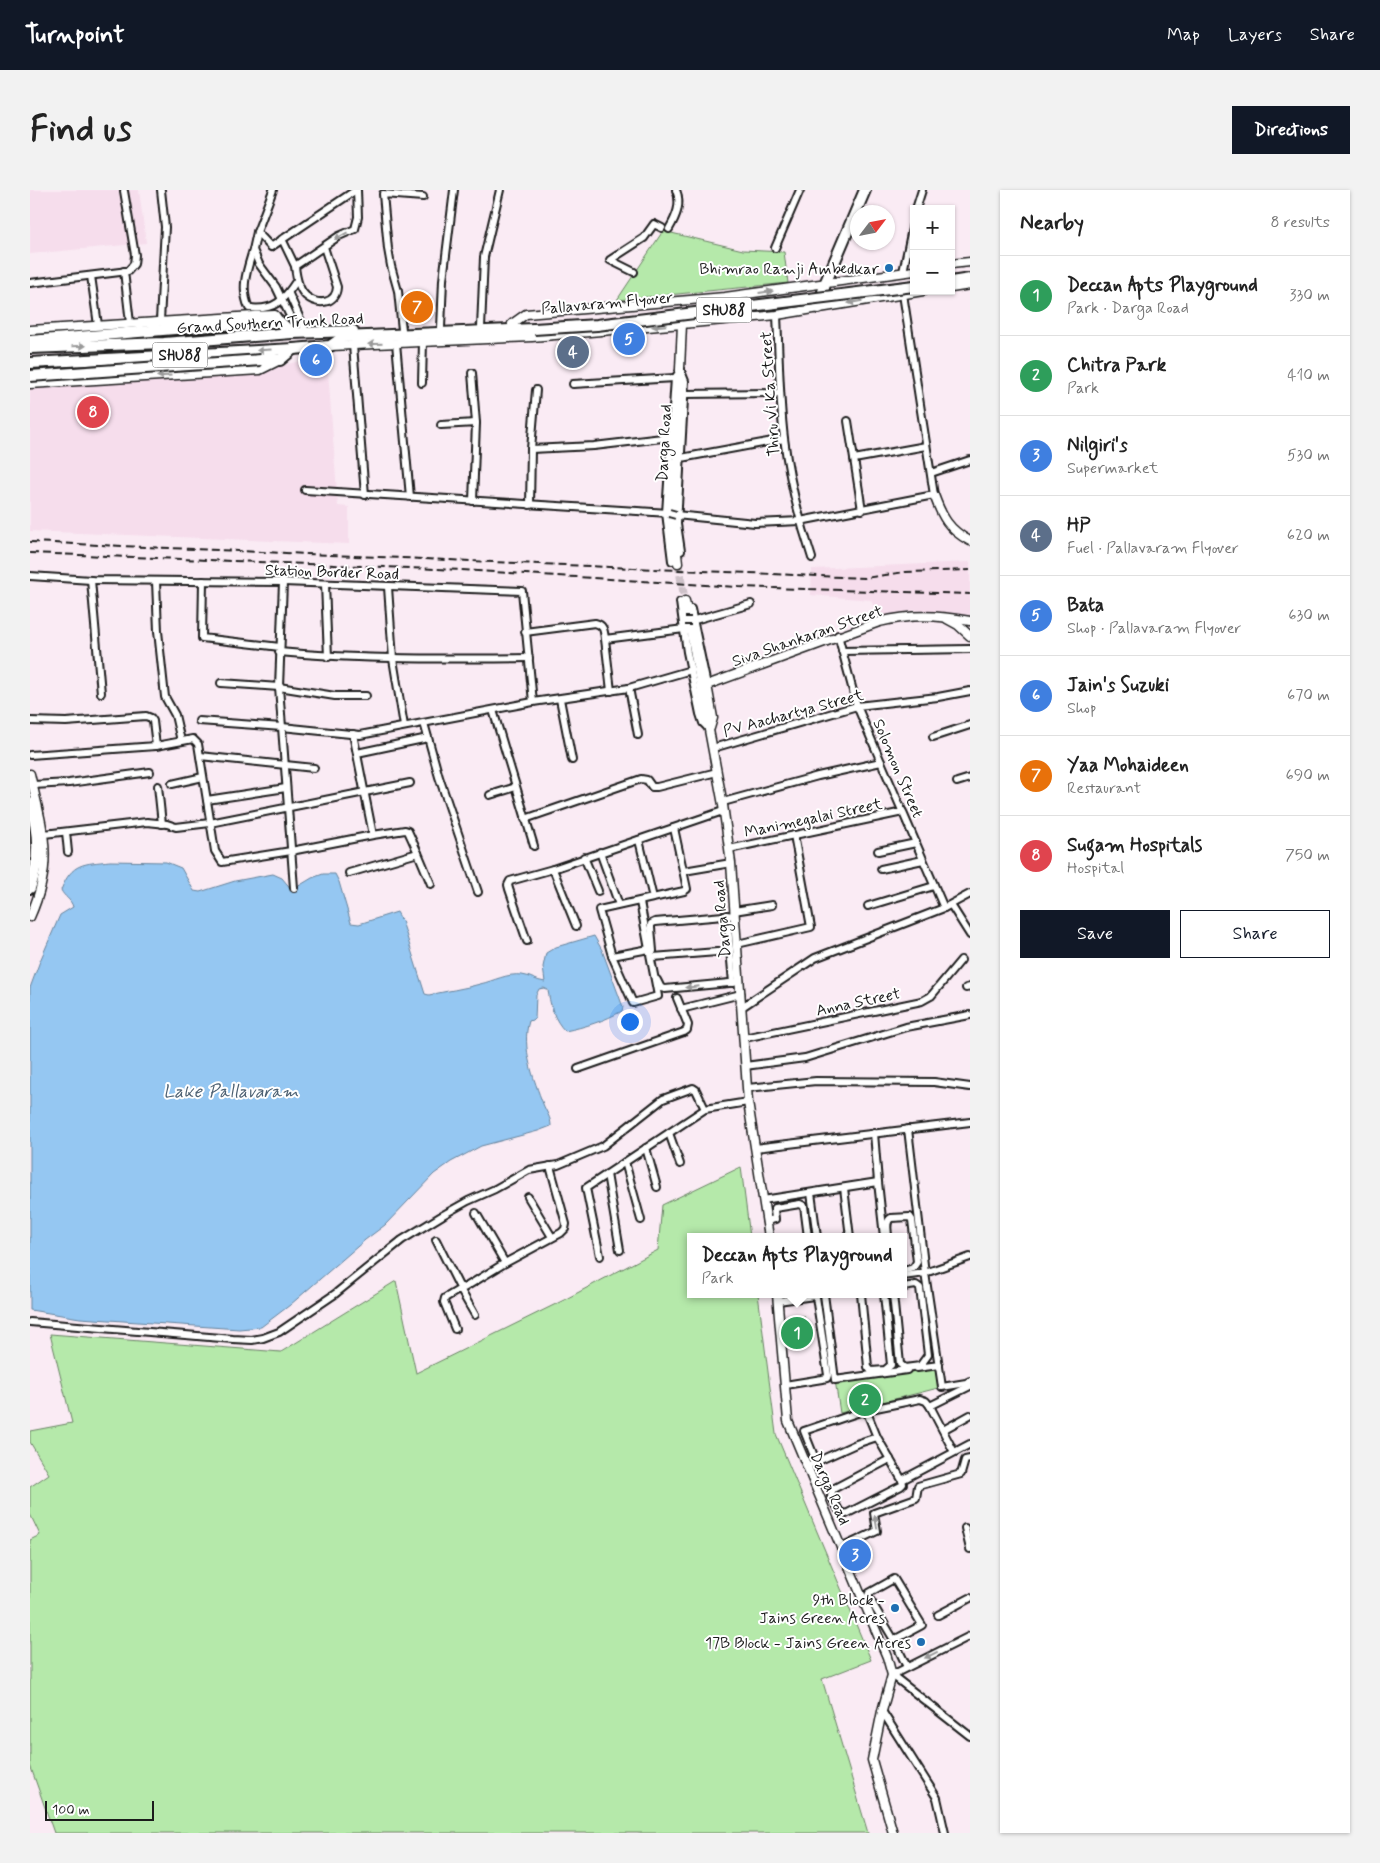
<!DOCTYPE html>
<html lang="en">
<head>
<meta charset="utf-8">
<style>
  body { margin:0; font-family:Mynerve,sans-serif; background:#f2f2f2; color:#222 }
  .controls { position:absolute; right:15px; top:15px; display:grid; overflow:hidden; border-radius:0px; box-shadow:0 1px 4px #0004 }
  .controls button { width:45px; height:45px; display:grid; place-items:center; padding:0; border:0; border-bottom:1px solid #e0e0e0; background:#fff; color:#222; font:25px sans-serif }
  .compass { position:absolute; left:820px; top:15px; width:45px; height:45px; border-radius:50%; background:#fff; box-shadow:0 1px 4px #0004; rotate:58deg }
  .scale { position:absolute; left:15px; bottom:12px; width:109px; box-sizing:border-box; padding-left:5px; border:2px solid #1c1c1c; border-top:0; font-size:14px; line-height:18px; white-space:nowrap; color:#1c1c1c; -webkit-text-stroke:4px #fff; paint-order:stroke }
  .you { position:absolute; left:599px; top:831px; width:18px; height:18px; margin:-12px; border:4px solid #fff; border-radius:50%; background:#1a73e8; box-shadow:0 0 0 8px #1a73e833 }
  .badge { display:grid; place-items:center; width:32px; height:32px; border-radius:50%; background:#111827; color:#fff; font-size:16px; font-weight:700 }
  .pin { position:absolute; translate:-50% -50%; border:2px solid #fff; box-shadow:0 1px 5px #0006 }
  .popup { position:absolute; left:657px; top:1043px; width:220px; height:65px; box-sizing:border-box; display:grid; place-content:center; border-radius:0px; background:#fff; filter:drop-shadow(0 1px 4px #0005); font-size:16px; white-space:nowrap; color:#767676 }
  .popup b { font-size:19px; color:#222 }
  .popup::after { content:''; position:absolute; left:50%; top:100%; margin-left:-10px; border:10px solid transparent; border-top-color:#fff }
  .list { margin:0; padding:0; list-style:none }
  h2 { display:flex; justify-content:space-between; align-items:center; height:65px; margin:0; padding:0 20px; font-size:21px }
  h2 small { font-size:16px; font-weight:400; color:#767676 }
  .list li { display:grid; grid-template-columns:32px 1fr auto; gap:15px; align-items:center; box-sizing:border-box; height:80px; padding:0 20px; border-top:1px solid #e0e0e0 }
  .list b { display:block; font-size:19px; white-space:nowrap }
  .list p { margin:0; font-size:16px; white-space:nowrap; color:#767676 }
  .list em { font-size:16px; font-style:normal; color:#767676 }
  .actions { display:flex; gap:10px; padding:15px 20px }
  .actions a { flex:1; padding:11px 0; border:1px solid #111827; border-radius:0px; text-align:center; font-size:18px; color:#111827 }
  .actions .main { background:#111827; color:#fff }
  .map { position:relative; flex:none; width:940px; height:1643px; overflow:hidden; border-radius:0px }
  header { display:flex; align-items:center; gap:30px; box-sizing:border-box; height:70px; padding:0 25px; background:#111827; color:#fff }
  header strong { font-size:24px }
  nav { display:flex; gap:28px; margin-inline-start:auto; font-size:18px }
  .intro { display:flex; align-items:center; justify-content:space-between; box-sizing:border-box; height:120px; padding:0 30px }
  h1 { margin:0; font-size:35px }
  .button { padding:12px 22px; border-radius:0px; background:#111827; color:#fff; font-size:18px; font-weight:700 }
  main { display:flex; gap:30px; padding:0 30px }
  aside { flex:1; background:#fff; border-radius:0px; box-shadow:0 1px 4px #0004 }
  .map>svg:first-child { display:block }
</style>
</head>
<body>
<header>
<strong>Turnpoint</strong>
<nav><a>Map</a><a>Layers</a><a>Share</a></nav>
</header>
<div class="intro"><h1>Find us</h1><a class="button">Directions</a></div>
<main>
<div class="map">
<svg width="940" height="1643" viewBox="0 0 940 1643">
  <rect width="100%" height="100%" fill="#faebf4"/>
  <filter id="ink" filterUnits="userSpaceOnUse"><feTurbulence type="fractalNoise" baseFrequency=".02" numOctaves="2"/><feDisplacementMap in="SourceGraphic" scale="10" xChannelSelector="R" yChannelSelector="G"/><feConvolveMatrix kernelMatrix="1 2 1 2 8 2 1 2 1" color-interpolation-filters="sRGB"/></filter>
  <g filter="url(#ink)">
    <g fill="#f6ddec">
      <polygon points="0,0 109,0 116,53 0,64"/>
      <polygon points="297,167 308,316 319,317 319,354 0,341 0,196 233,181 262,173"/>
      <polygon points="940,372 940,425 885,420 848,428 841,410 781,405 782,379"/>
    </g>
    <g fill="#b5e9aa" stroke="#688263">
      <polygon points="633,41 713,60 754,62 758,93 587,110"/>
      <polygon points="711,977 720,1047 661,1047 661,1104 728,1104 746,1244 841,1470 792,1489 838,1643 24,1643 0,1575 0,1350 10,1345 0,1324 0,1297 19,1284 0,1252 0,1241 42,1233 20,1144 251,1162 366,1091 386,1183 534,1110 628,1060 632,1015"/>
      <polygon points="774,1126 777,1158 761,1160 758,1128"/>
      <polygon points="909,1176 912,1197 810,1223 805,1190"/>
    </g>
    <path fill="#95c7f2" stroke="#65839c" d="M80 671 136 672 151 678 164 701 170 702 205 691 243 684 252 688 262 700 282 688 293 684H305L309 692 321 733 329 734 367 722 372 731 395 804 399 805C416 801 433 799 450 794 464 791 477 783 492 785 501 786 506 791 515 792L513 777 516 763 526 757 564 746 572 760 593 817 592 821C574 831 555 837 535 841 524 830 520 815 518 800L514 798 509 799 506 805 505 829 499 831C491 857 504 890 513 914 516 922 521 927 521 936L508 941 451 956 421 972 404 984 355 1035 335 1050 260 1115 231 1137 209 1139 50 1128 0 1120V798L10 771 30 725 43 717C41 709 34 707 31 700 42 672 54 674 80 671Z"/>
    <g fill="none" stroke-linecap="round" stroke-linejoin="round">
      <polyline stroke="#cec2c9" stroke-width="8" stroke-dasharray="8 4" stroke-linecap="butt" points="648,373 655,411"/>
      <g stroke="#1c1c1c" stroke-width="10">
        <g id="minor">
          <polyline points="243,0 227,42 223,60 229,74 246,97 268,143"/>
          <polyline points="886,19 892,0"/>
          <path d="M639 39C646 27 652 14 646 0"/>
          <polyline points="227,42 241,57 326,0"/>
          <polyline points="252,49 265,76"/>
          <path d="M294 57 307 97C306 114 288 116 276 106 268 99 266 86 265 76L309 46 325 39 328 27 327 0"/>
          <polyline points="745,58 770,0"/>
          <path d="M223 60C217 80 210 98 219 118 245 121 254 110 267 90"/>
          <polyline points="94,81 100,133"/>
          <polyline points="604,82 580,70 614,48 624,34 632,38"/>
          <polyline points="873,82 884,29"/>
          <polyline points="61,86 68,135"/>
          <polyline points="0,93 98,81 104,74 105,65 94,1"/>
          <polyline points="259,104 276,142"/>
          <path d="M747 125C749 166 749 207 754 248 759 289 769 329 782 368"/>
          <polyline points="130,131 135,37 131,0"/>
          <polyline points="411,138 413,90 424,0"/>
          <polyline points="451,138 454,67 470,0"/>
          <polyline points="372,140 368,101 361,76 358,59 353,4 393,7"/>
          <polyline points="366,153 380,307"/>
          <polyline points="323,155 335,305"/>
          <polyline points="651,181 655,191 647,334 651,361"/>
          <polyline points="442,183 446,233"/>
          <polyline points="392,193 393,151"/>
          <polyline points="543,194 645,188"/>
          <polyline points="654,204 750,203"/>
          <polyline points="818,231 824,269"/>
          <polyline points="411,235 446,233 443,311"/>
          <polyline points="501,259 564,256 641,247"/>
          <polyline points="651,268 754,249"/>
          <polyline points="901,283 940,270"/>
          <polyline points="275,300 639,323"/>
          <polyline points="500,315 501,259 506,200"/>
          <polyline points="832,320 824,269 896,256"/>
          <polyline points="646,325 725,333 770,331 904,305 873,104"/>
          <polyline points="642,371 636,323 645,188 650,181"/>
          <polyline points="0,386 61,390 253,392 492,401 503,512"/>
          <polyline points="61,390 71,503"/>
          <polyline points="126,391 128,441 135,507 145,525 151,551"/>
          <polyline points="173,391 172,448 250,457"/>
          <polyline points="253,392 249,497 264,698"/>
          <polyline points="295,394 298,467"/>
          <polyline points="358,397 363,469 374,536"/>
          <polyline points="650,412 657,462 670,524 673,533 679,539"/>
          <polyline points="661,419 677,495"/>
          <polyline points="661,431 721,414"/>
          <path d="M495 442 565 433C574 435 574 441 575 449L654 439"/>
          <polyline points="808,445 827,516 914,718"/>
          <polyline points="575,449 581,501"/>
          <polyline points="812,461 940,459"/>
          <path d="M249 462C333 470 415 469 499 468"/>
          <polyline points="191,493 249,497 305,506 336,506"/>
          <polyline points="599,498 608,545"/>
          <polyline points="530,509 542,570"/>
          <polyline points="463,520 504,656"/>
          <polyline points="0,531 36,532 116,526 121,528 123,531 126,556"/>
          <polyline points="169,531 252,537 330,545 503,512 599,498 661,480"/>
          <polyline points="394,533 409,587 448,702"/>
          <polyline points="903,547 940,535"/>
          <polyline points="683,558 827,516 908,507 940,501"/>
          <polyline points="327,563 398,548"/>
          <polyline points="0,565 126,556 163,549 168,554 185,661 192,672 261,661 343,645"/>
          <polyline points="170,566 284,578"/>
          <polyline points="927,592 940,588"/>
          <polyline points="142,594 173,587"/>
          <polyline points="3,595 39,593 120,582"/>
          <polyline points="128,596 132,634"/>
          <polyline points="460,605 486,597"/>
          <polyline points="177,610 256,598"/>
          <polyline points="693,612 788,586 851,572"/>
          <polyline points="495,629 611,589 617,590 622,597 627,597 687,582"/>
          <polyline points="36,642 38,662"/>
          <polyline points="14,644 117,632 137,634 146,637 180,633 380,593"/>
          <polyline points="609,650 623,708"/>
          <polyline points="699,659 873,622"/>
          <polyline points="848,661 886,653"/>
          <polyline points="570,662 589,715"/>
          <polyline points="388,663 401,694"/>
          <polyline points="554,667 568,701"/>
          <polyline points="523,679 546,736"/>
          <polyline points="851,679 893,670"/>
          <polyline points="654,681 701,673"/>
          <polyline points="319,683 388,663 378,641 375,640 343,645 323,544"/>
          <polyline points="610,712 628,806 603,813 582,766 569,720 654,701 657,699 644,638"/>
          <polyline points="921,715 940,745"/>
          <polyline points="838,716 904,696"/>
          <polyline points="704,721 742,715"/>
          <polyline points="697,725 703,793"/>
          <polyline points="497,751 479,699 478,695 480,691 523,679 693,621"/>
          <polyline points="707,754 781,737 764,645"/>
          <polyline points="623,761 621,738 621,734 625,732 705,725"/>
          <polyline points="582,766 619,759"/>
          <polyline points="623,767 700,761"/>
          <polyline points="627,790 631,798 635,799 710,792"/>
          <polyline points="936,798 940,797"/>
          <polyline points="712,817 785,768 914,718 940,704"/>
          <polyline points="651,819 711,804"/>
          <polyline points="714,848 892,811 901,806 931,770"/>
          <polyline points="715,876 775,868 876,837 940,825"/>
          <polyline points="548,879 654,842 657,840 658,835 647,808"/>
          <polyline points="717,898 786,891 904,892 940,897"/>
          <polyline points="878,939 895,1083 912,1197 936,1193 940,1191"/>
          <polyline points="639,943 650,974"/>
          <polyline points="844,943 848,992"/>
          <polyline points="616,958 627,997"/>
          <polyline points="725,958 940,932"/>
          <polyline points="595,972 611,1030"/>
          <polyline points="577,984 590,1060"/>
          <polyline points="814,998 820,1047"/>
          <polyline points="781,1003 787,1047"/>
          <polyline points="498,1007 522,1047"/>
          <polyline points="733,1010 848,992 854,1047"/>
          <polyline points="446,1023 475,1073"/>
          <polyline points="736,1031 745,1029 744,1020 745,1018 770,1014 774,1016 778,1047"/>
          <path d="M858 1047C858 1040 855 1032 861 1028L880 1027 882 1030 887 1072 883 1078 873 1081"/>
          <polyline points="406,1050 429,1096 434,1098 475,1073 531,1043 535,1039 536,1034 520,976"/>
          <polyline points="570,1066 556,998 675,919"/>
          <polyline points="873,1086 895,1083 940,1067"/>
          <polyline points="430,1099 445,1125"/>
          <polyline points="794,1104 805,1190 877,1180"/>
          <polyline points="831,1104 838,1177 841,1181 855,1180 861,1175 854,1104"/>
          <polyline points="863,1104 870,1174 875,1178 890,1176 898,1165 890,1098 886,1095 873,1097"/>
          <polyline points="748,1111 784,1106 786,1107 798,1185 797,1188 792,1189 755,1195"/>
          <polyline points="0,1132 203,1149 222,1150 233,1148 249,1142 305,1104 372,1050 413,1025 438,1011 465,999 499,980 528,975 573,956 633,909 663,898 666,900 675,919 718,912"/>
          <polyline points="425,1139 414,1112 415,1108 432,1098"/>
          <polyline points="887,1178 909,1175"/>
          <polyline points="900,1216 940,1196"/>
          <polyline points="913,1240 940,1225"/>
          <polyline points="847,1247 836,1220 890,1209 896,1211 900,1216 924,1262"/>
          <polyline points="860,1269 803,1299 801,1306 810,1322 816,1324 871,1296 873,1294 872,1290"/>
          <polyline points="786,1271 774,1241 836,1220"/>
          <polyline points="777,1276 826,1254 847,1247 872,1290 940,1254"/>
          <polyline points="935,1338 940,1359"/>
          <polyline points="811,1358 847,1341 844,1323 886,1308 888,1296 931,1284 935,1270 940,1269"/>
          <polyline points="908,1425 940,1408"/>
          <polyline points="940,1446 862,1485 940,1546"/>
          <polyline points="864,1450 838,1406 839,1403 864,1389 892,1435 864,1450 877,1477"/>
          <polyline points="852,1521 907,1608 915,1643"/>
        </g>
      </g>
      <g stroke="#1c1c1c" stroke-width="11">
        <g id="tertiary">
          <polyline points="921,74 940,72"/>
          <polyline points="921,98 940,95"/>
          <polyline points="482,134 496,124 695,107 884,81"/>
          <polyline points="0,140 224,126 245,125 250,132"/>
          <polyline points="301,156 502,147 652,134 747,125 893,101"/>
          <polyline points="0,194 230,180 248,171"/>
          <path d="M904 305C912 327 919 340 940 351"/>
          <polyline points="648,373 642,319 646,269 652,134"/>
          <polyline points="655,411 693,615 701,673 718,912 739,1047"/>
          <polyline points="917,429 928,435 940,446"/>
          <path d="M680 538 683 528 677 495 849 432C881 424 907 425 940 431"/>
          <path d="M0 584C13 641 25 671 0 727"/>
          <polyline points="747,1104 758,1231 857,1467 862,1485 852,1521 842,1570 863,1643"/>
        </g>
      </g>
      <g stroke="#1c1c1c" stroke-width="14">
        <g id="primary">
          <polyline points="921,92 940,89"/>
          <polyline points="789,118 795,94 835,0"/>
          <polyline points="0,151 229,132 250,132 262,143"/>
          <polyline points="0,158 134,153 262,143 323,141"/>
          <polyline points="231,170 250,170 263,159"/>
          <polyline points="0,173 263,159 300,156 313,147 504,139"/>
          <path d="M0 613C9 643 10 669 0 698"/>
        </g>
      </g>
      <use href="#minor" stroke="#fff" stroke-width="6"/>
      <use href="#tertiary" stroke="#fff" stroke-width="8"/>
      <use href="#primary" stroke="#fff" stroke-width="10"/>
      <g stroke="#1c1c1c" stroke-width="2" stroke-dasharray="8 4" stroke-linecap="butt">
        <polyline points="0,352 835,388 875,382 940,380"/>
        <polyline points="0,363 431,380 709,397 940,404"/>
      </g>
      <g stroke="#1c1c1c" stroke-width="10" stroke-linecap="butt">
        <g id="minor-bridge">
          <polyline points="639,323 646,325"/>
          <polyline points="655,431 661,431"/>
        </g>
      </g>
      <g stroke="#1c1c1c" stroke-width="14" stroke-linecap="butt">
        <g id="primary-bridge">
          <polyline points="504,139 567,135 884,96"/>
          <polyline points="0,186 231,170"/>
        </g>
      </g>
      <use href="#minor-bridge" stroke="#fff" stroke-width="6"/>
      <use href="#primary-bridge" stroke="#fff" stroke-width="10"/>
    </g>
    <defs><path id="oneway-solid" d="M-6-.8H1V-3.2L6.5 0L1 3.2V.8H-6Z" transform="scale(1.25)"/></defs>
    <g fill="#999">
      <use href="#oneway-solid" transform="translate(311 46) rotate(151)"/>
      <use href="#oneway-solid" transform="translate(736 102) rotate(-7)"/>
      <use href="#oneway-solid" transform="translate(825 112) rotate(171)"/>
      <use href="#oneway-solid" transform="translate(629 136) rotate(175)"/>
      <use href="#oneway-solid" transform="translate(345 154) rotate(178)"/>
      <use href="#oneway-solid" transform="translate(49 156) rotate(-2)"/>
      <use href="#oneway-solid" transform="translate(234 160) rotate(177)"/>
      <use href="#oneway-solid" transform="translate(134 186) rotate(176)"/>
      <use href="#oneway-solid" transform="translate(662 797) rotate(174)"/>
      <use href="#oneway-solid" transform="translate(846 1332) rotate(-100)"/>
      <use href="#oneway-solid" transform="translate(901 1465) rotate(154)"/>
    </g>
  </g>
  <g fill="#1f6fb2" stroke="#fff" stroke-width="2">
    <circle cx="859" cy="78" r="5"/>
    <circle cx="865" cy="1418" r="5"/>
    <circle cx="891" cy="1452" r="5"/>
  </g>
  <g text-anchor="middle" stroke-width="4" stroke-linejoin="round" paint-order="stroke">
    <g fill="#fff" stroke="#606060" stroke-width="1">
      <rect x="666.5" y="107.5" width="55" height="25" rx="4"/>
      <rect x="122.5" y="152.5" width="55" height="25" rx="4"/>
    </g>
    <g font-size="15" font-weight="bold" fill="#1c1c1c">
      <text x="694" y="125">SHU88</text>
      <text x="150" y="170">SHU88</text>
    </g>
    <g font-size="16" fill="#1c1c1c" stroke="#fff" text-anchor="end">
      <text x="849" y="84">Bhimrao Ramji Ambedkar</text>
      <text x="855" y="1415">9th Block -<tspan x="855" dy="18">Jains Green Acres</tspan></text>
      <text x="881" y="1458">17B Block - Jains Green Acres</text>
    </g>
    <g font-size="16" fill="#1c1c1c" stroke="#fff">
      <text transform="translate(577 112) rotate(-5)" y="6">Pallavaram Flyover</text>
      <text transform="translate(240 132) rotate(-3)" y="6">Grand Southern Trunk Road</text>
      <text transform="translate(739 204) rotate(-94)" y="6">Thiru Vi Ka Street</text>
      <text transform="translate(633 253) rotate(-87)" y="6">Darga Road</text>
      <text transform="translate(302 381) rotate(2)" y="6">Station Border Road</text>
      <text transform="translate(777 445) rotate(-19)" y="6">Siva Shankaran Street</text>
      <text transform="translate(763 522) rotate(-15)" y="6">PV Aachartya Street</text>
      <text transform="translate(869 578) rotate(67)" y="6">Solomon Street</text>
      <text transform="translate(783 627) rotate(-12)" y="6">Manimegalai Street</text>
      <text transform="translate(691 729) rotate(-95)" y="6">Darga Road</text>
      <text transform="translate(828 811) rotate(-12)" y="6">Anna Street</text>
      <text transform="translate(801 1298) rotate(67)" y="6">Darga Road</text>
    </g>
    <g font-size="18" font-style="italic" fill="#4c6072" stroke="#fff">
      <text x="201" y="907">Lake Pallavaram</text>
    </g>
  </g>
</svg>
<div class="controls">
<button>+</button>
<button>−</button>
</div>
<svg class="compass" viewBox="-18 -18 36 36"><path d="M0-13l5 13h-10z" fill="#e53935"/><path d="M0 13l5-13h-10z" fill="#767676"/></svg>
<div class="scale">100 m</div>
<div class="you"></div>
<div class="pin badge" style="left:767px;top:1143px;background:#2e9e5b">1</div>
<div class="popup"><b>Deccan Apts Playground</b>Park</div>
<div class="pin badge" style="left:835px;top:1210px;background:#2e9e5b">2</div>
<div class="pin badge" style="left:825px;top:1365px;background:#3f7fe0">3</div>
<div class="pin badge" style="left:543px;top:162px;background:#5c6f8a">4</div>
<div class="pin badge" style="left:599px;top:149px;background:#3f7fe0">5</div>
<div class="pin badge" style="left:286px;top:170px;background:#3f7fe0">6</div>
<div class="pin badge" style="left:387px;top:117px;background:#e8710a">7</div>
<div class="pin badge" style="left:63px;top:222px;background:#e0444e">8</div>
</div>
<aside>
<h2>Nearby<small>8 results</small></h2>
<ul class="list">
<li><span class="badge" style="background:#2e9e5b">1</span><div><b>Deccan Apts Playground</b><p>Park · Darga Road</p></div><em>330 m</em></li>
<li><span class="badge" style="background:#2e9e5b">2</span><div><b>Chitra Park</b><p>Park</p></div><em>410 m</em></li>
<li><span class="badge" style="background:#3f7fe0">3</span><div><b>Nilgiri's</b><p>Supermarket</p></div><em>530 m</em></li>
<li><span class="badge" style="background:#5c6f8a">4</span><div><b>HP</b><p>Fuel · Pallavaram Flyover</p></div><em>620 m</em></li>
<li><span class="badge" style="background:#3f7fe0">5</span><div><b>Bata</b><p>Shop · Pallavaram Flyover</p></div><em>630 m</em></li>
<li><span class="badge" style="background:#3f7fe0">6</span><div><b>Jain's Suzuki</b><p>Shop</p></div><em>670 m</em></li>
<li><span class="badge" style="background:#e8710a">7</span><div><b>Yaa Mohaideen</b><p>Restaurant</p></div><em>690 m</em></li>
<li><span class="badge" style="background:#e0444e">8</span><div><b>Sugam Hospitals</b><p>Hospital</p></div><em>750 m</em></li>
</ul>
<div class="actions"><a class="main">Save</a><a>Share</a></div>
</aside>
</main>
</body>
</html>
